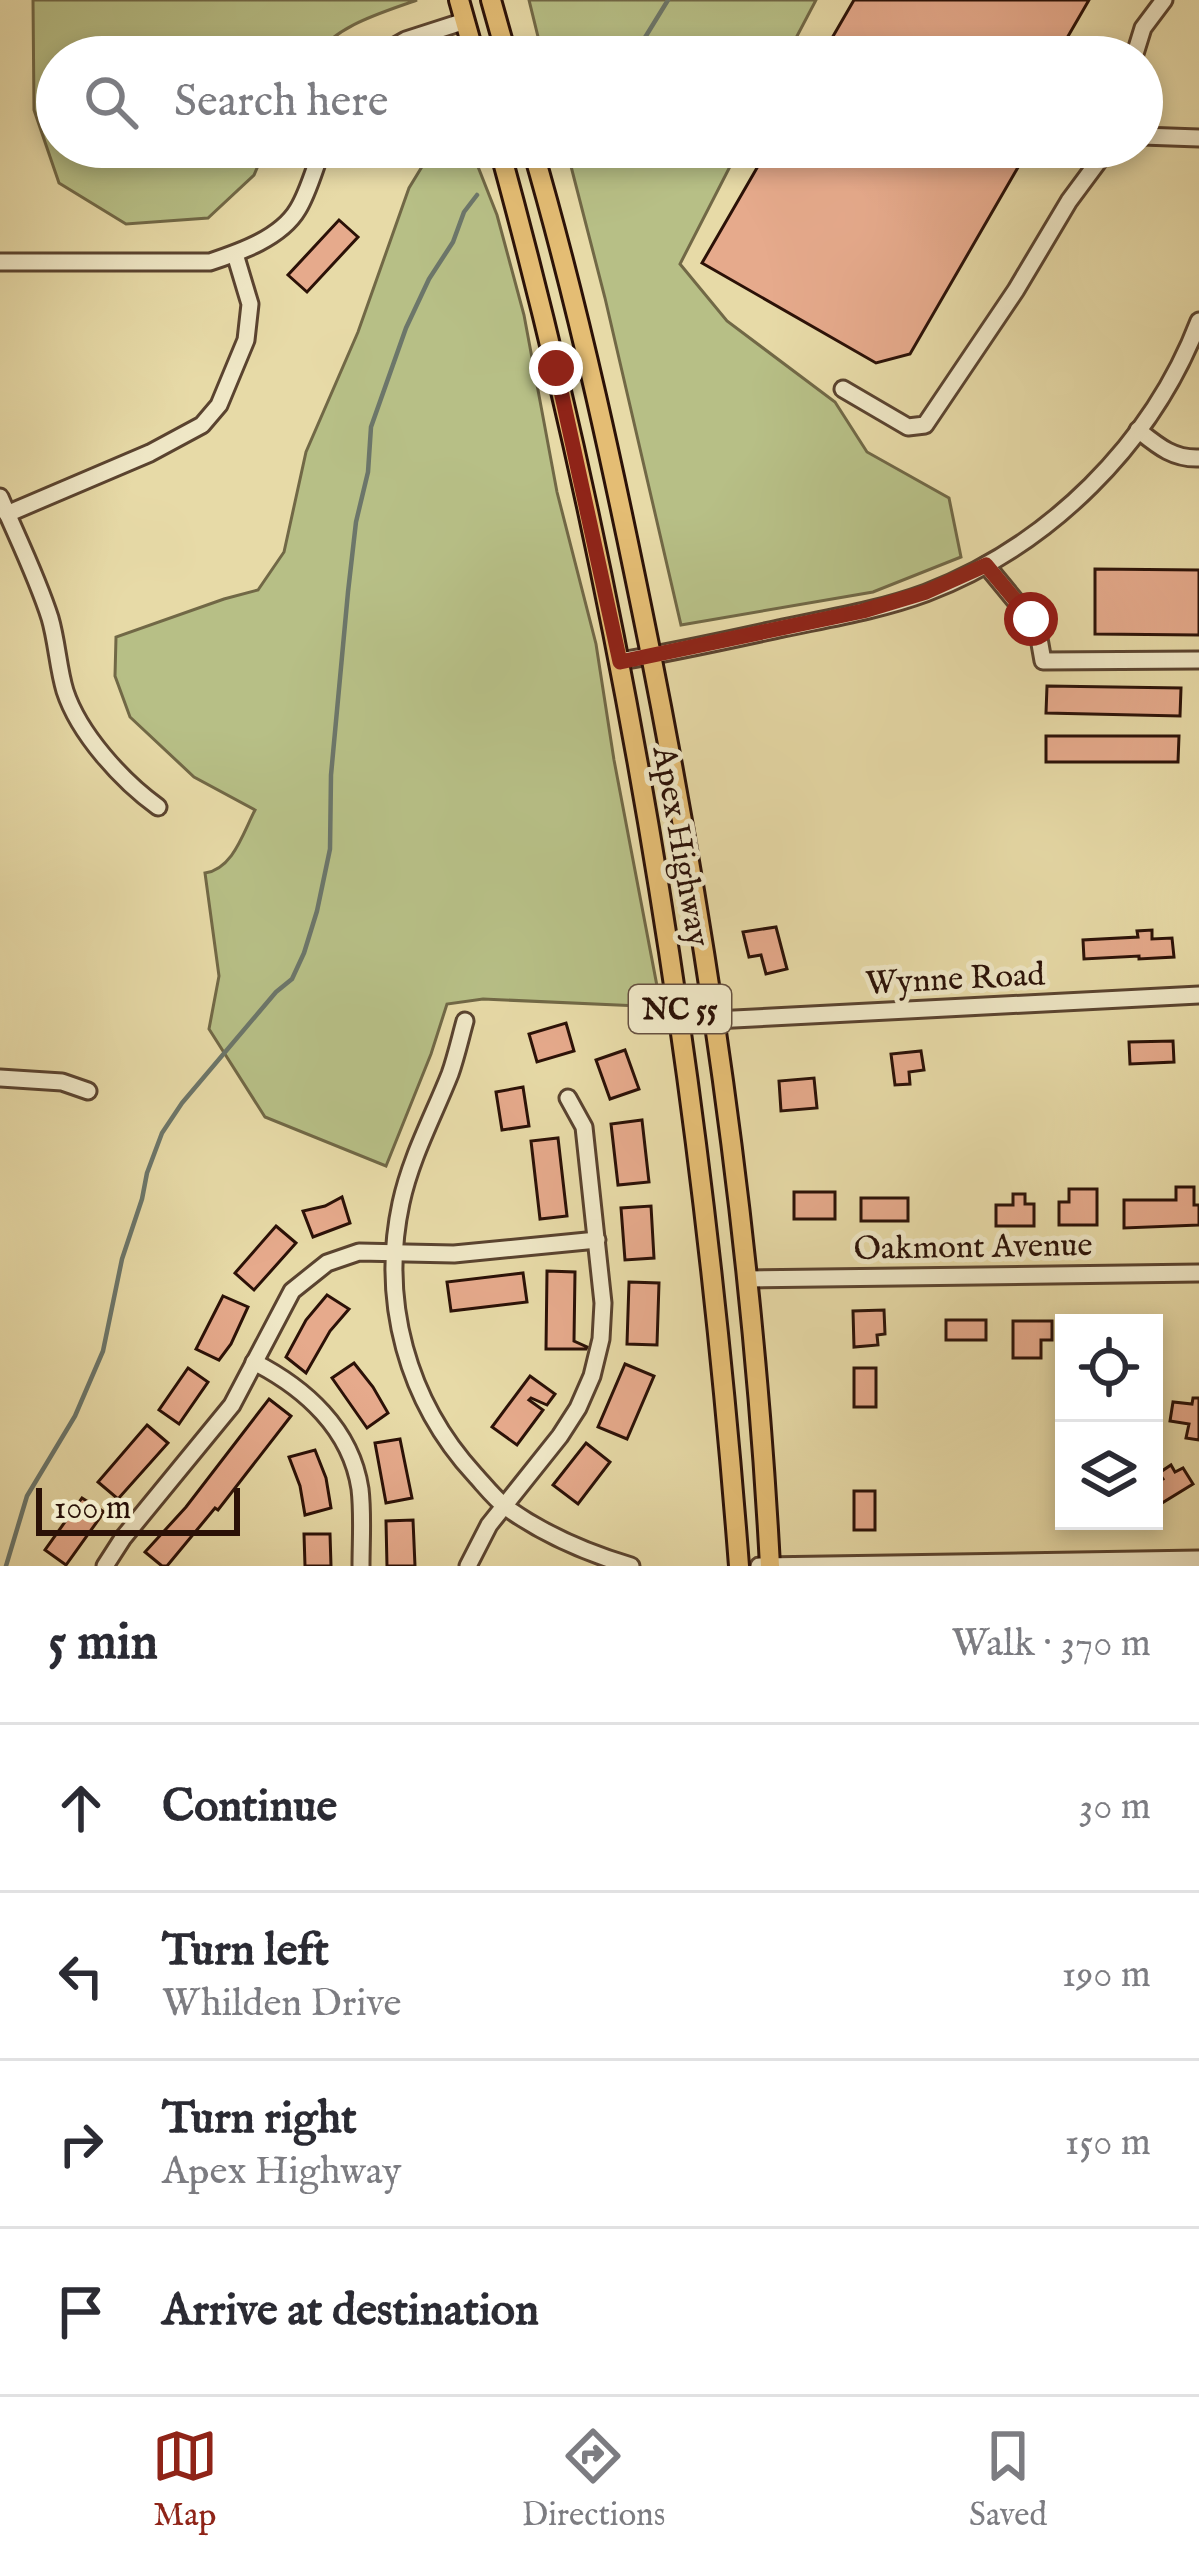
<!DOCTYPE html>
<html lang="en">
<head>
<meta charset="utf-8">
<style>
  body { margin:0; font-family:"IM FELL English",serif; background:#f2f2f3; color:#2b2b33 }
  .controls { position:absolute; right:36px; bottom:36px; display:grid; overflow:hidden; border-radius:0px; box-shadow:0 6px 18px #0003 }
  .controls button { width:108px; height:108px; display:grid; place-items:center; padding:0; border:0; border-bottom:3px solid #e1e1e2; background:#fff; color:#2b2b33; font:60px sans-serif }
  .scale { position:absolute; left:36px; bottom:30px; width:204px; box-sizing:border-box; padding-left:12px; border:6px solid #2b1107; border-top:0; font-size:33px; line-height:42px; white-space:nowrap; color:#2b1107; -webkit-text-stroke:9px #efe7c6; paint-order:stroke }
  .stop { position:absolute; width:36px; height:36px; margin:-27px; border:9px solid #8f2418; border-radius:50%; background:#fff }
  .stop.end { background:#8f2418; border-color:#fff; box-shadow:0 3px 12px #0008 }
  .list { margin:0; padding:0; list-style:none }
  h2 { display:flex; justify-content:space-between; align-items:center; height:156px; margin:0; padding:0 48px; font-size:51px }
  h2 small { font-size:39px; font-weight:400; color:#7c7c81 }
  .list li { display:grid; grid-template-columns:78px 1fr auto; gap:36px; align-items:center; box-sizing:border-box; height:168px; padding:0 48px; border-top:3px solid #e1e1e2 }
  .list b { display:block; font-size:45px; white-space:nowrap }
  .list p { margin:0; font-size:39px; white-space:nowrap; color:#7c7c81 }
  .list em { font-size:39px; font-style:normal; color:#7c7c81 }
  .icon { flex:none; width:66px; height:66px; fill:none; stroke:currentColor; stroke-width:2; stroke-linecap:round; stroke-linejoin:round }
  .map { position:relative; flex:none; width:1199px; height:1566px; overflow:hidden }
  .search { position:absolute; background:#fff; box-shadow:0 6px 18px #0003; left:36px; right:36px; top:36px; height:132px; display:flex; align-items:center; gap:30px; box-sizing:border-box; padding:0 42px; border-radius:66px; color:#7c7c81; font-size:45px }
  .sheet { height:828px; background:#fff }
  nav { display:flex; justify-content:space-around; align-items:center; box-sizing:border-box; height:168px; border-top:3px solid #e1e1e2; background:#fff; font-size:33px; color:#7c7c81 }
  nav a { display:grid; justify-items:center; gap:6px }
  nav .on { color:#8f2418 }
  .map>svg:first-child { display:block }
</style>
</head>
<body>
<div class="map">
<svg width="1199" height="1566" viewBox="0 0 1199 1566">
  <rect width="100%" height="100%" fill="#e7daa7"/>
  <filter id="stains"><feTurbulence type="fractalNoise" baseFrequency=".00167" numOctaves="4"/><feColorMatrix values="0 0 0 0 .2 0 0 0 0 .09 0 0 0 0 .02 0 0 0 .5 -.17"/></filter>
  <radialGradient id="worn" r=".72"><stop offset=".6" stop-color="#630" stop-opacity="0"/><stop offset="1" stop-color="#630" stop-opacity=".3"/></radialGradient>
  <g fill="#b7bf86" stroke="#716846" stroke-width="3">
    <path d="M33 0H417C381 13 337 25 314 57H57V147H266L254 175 208 218 126 224 59 183 34 110Z"/>
    <polygon points="529,0 816,0 786,57 543,57"/>
    <path d="M434 147 471 149 497 215 524 315 557 492 596 644 614 760 661 1007 483 999 447 1004 431 1054 386 1166 265 1117 209 1029 219 976 205 873C233 869 243 833 255 810L194 777 130 717 115 676 116 637 224 599 258 590 284 552 306 452 358 332 409 188Z"/>
    <polygon points="566,147 740,147 680,264 727,321 835,402 867,452 949,498 961,557 873,592 681,625 605,298"/>
  </g>
  <g fill="none" stroke-linecap="round" stroke-linejoin="round">
    <g stroke="#6c766a" stroke-width="4.5">
      <polyline points="633,57 668,0"/>
      <polyline points="568,154 575,147"/>
      <polyline points="6,1566 27,1496 75,1416 103,1351 122,1259 142,1199 147,1173 162,1133 182,1103 276,992 292,979 304,953 317,911 330,849 331,775 348,592 356,522 368,472 371,427 406,328 429,279 453,242 464,212 477,195"/>
    </g>
  </g>
  <g fill="#e6aa8c" stroke="#2b1107" stroke-width="3">
    <polygon points="854,0 1089,0 1056,57 821,57"/>
    <polygon points="769,147 1007,147 1024,157 910,354 876,363 702,263"/>
    <polygon points="339,220 358,237 307,292 288,275"/>
    <polygon points="1095,569 1199,570 1199,635 1095,634"/>
    <polygon points="1047,686 1181,688 1180,716 1046,713"/>
    <polygon points="1046,736 1179,736 1178,762 1046,762"/>
    <polygon points="776,927 787,969 766,974 761,955 749,957 743,932"/>
    <polygon points="1152,930 1152,939 1172,938 1174,957 1139,959 1139,956 1084,959 1083,940 1138,937 1137,931"/>
    <polygon points="566,1023 574,1051 537,1062 529,1034"/>
    <polygon points="1173,1041 1174,1062 1130,1064 1129,1042"/>
    <polygon points="625,1050 639,1089 610,1099 596,1060"/>
    <polygon points="921,1051 924,1070 909,1072 910,1084 895,1085 891,1054"/>
    <polygon points="814,1078 817,1108 781,1111 779,1081"/>
    <polygon points="523,1087 529,1126 502,1130 496,1092"/>
    <polygon points="642,1120 649,1182 618,1185 611,1124"/>
    <polygon points="558,1138 567,1216 540,1219 531,1141"/>
    <polygon points="1176,1187 1194,1187 1194,1205 1199,1205 1199,1225 1124,1228 1124,1200 1176,1200"/>
    <polygon points="1069,1189 1097,1189 1097,1225 1059,1225 1059,1202 1069,1202"/>
    <rect x="794" y="1192" width="41" height="27"/>
    <polygon points="1013,1194 1025,1194 1025,1204 1034,1204 1034,1226 996,1226 996,1205 1013,1205"/>
    <polygon points="342,1197 350,1223 313,1237 303,1211 325,1206"/>
    <rect x="861" y="1198" width="47" height="23"/>
    <polygon points="651,1206 654,1258 625,1260 621,1208"/>
    <polygon points="276,1226 296,1243 254,1290 235,1273"/>
    <polygon points="547,1271 575,1272 574,1341 587,1347 586,1349 546,1349"/>
    <polygon points="523,1273 527,1302 451,1311 447,1282"/>
    <polygon points="629,1282 659,1283 657,1345 627,1344"/>
    <polygon points="327,1295 349,1309 330,1331 306,1373 286,1357 306,1320"/>
    <polygon points="223,1296 248,1307 231,1344 219,1360 196,1349"/>
    <polygon points="884,1310 885,1334 877,1335 878,1345 854,1347 853,1311"/>
    <rect x="946" y="1320" width="40" height="20"/>
    <polygon points="1013,1321 1052,1321 1052,1340 1041,1340 1041,1358 1013,1358"/>
    <polygon points="354,1363 373,1387 388,1413 367,1428 332,1378"/>
    <polygon points="625,1364 654,1376 627,1439 598,1427"/>
    <polygon points="188,1368 208,1382 179,1424 159,1410"/>
    <rect x="854" y="1368" width="22" height="39"/>
    <polygon points="530,1376 555,1394 547,1405 531,1398 529,1400 543,1410 517,1445 492,1427"/>
    <polygon points="1193,1398 1199,1398 1199,1440 1186,1438 1189,1424 1170,1421 1173,1402 1192,1404"/>
    <polygon points="269,1399 291,1416 218,1510 215,1508 167,1566 162,1566 145,1552 186,1507"/>
    <polygon points="147,1425 168,1443 118,1499 98,1482"/>
    <polygon points="400,1439 412,1498 386,1503 375,1443"/>
    <polygon points="586,1443 610,1462 578,1504 553,1485"/>
    <polygon points="315,1450 326,1478 331,1508 305,1515 300,1486 289,1457"/>
    <polygon points="1171,1465 1175,1472 1183,1468 1193,1484 1162,1503 1154,1484 1163,1479 1159,1473"/>
    <rect x="854" y="1491" width="21" height="39"/>
    <polygon points="82,1498 104,1512 66,1565 45,1550"/>
    <polygon points="413,1520 415,1566 387,1566 386,1521"/>
    <polygon points="304,1534 330,1534 331,1566 305,1566"/>
  </g>
  <g fill="none" stroke-linecap="round" stroke-linejoin="round">
    <g stroke="#5a432f" stroke-width="21">
      <g id="minor">
        <polyline points="376,57 406,40 465,21"/>
        <polyline points="1134,57 1143,28 1164,0"/>
        <polyline points="1142,136 1199,138"/>
        <path d="M0 262H210C240 252 281 238 298 209 309 191 315 166 323 147"/>
        <polyline points="843,389 908,427 925,425 1016,290 1069,201 1109,147"/>
        <path d="M1138 430C1158 446 1173 459 1199 458"/>
        <path d="M0 497C17 537 37 577 50 618 57 642 58 668 65 691 79 734 122 781 158 807"/>
        <polyline points="7,514 150,453 202,425 219,405 246,340 250,304 235,254"/>
        <polyline points="986,565 1037,627 1043,661 1199,660"/>
        <path d="M620 661C674 652 728 640 783 628 831 618 880 610 926 593 1049 546 1152 444 1199 321"/>
        <polyline points="714,1020 1199,995"/>
        <path d="M465 1021C460 1039 456 1057 450 1074 433 1117 411 1157 401 1203 380 1301 407 1401 475 1475 485 1486 495 1499 507 1508 545 1535 587 1553 631 1566"/>
        <polyline points="0,1078 62,1082 88,1091"/>
        <polyline points="747,1279 1199,1273"/>
        <path d="M254 1362C305 1388 351 1429 360 1489 363 1514 361 1541 361 1566"/>
        <polyline points="105,1566 123,1538 232,1405 292,1291 327,1263 359,1252 454,1254 597,1240"/>
        <polyline points="468,1566 489,1525 560,1436 578,1408 592,1376 601,1339 603,1303 584,1127 568,1098"/>
        <polyline points="759,1566 1199,1559"/>
      </g>
    </g>
    <g stroke="#2b1107" stroke-width="24">
      <g id="major">
        <polyline points="459,0 475,57"/>
        <polyline points="491,0 507,57"/>
        <path d="M499 147C627 614 702 1084 739 1566"/>
        <path d="M532 147C580 312 616 481 650 650 710 952 754 1258 770 1566"/>
      </g>
    </g>
    <use href="#minor" stroke="#efe7c6" stroke-width="15"/>
    <use href="#major" stroke="#e4bd74" stroke-width="18"/>
  </g>
  <g fill="none" stroke-linecap="round" stroke-linejoin="round">
    <polyline stroke="#8f2418" stroke-width="15" points="556,368 620,662 863,611 926,592 986,565 1031,619"/>
  </g>
  <g text-anchor="middle" stroke-width="10" stroke-linejoin="round" paint-order="stroke">
    <rect fill="#efe7c6" stroke="#665140" stroke-width="3" x="629" y="985" width="102" height="48" rx="9"/>
    <g font-size="30" font-weight="bold" fill="#2b1107">
      <text x="680" y="1019">NC 55</text>
    </g>
    <g font-size="33" fill="#2b1107" stroke="#efe7c6">
      <text transform="translate(683 846) rotate(80)" y="12">Apex Highway</text>
      <text transform="translate(955 977) rotate(-3)" y="12">Wynne Road</text>
      <text transform="translate(973 1245) rotate(-1)" y="12">Oakmont Avenue</text>
    </g>
  </g>
  <rect width="100%" height="100%" filter="url(#stains)"/>
  <rect width="100%" height="100%" fill="url(#worn)"/>
</svg>
<div class="controls">
<button><svg class="icon" aria-label="locate" viewBox="0 0 24 24"><circle cx="12" cy="12" r="6"/><path d="M12 2v4M12 18v4M2 12h4M18 12h4"/></svg></button>
<button><svg class="icon" aria-label="layers" viewBox="0 0 24 24"><path d="M12 4l9 5-9 5-9-5zM3 14l9 5 9-5"/></svg></button>
</div>
<div class="scale">100 m</div>
<div class="stop" style="left:1031px;top:619px"></div>
<div class="stop end" style="left:556px;top:368px"></div>
<div class="search"><svg class="icon" aria-label="search" viewBox="0 0 24 24"><circle cx="10" cy="10" r="6"/><path d="M15 15l6 6"/></svg>Search here</div>
</div>
<section class="sheet">
<h2>5 min<small>Walk · 370 m</small></h2>
<ul class="list">
<li><svg class="icon" aria-label="ahead" viewBox="0 0 24 24"><path d="M12 20V5M6 11l6-6 6 6"/></svg><div><b>Continue</b></div><em>30 m</em></li>
<li><svg class="icon" aria-label="left" viewBox="0 0 24 24"><path d="M17 20v-9H6M10 6l-5 5 5 5"/></svg><div><b>Turn left</b><p>Whilden Drive</p></div><em>190 m</em></li>
<li><svg class="icon" aria-label="right" viewBox="0 0 24 24"><path d="M7 20v-9h11M14 6l5 5-5 5"/></svg><div><b>Turn right</b><p>Apex Highway</p></div><em>150 m</em></li>
<li><svg class="icon" aria-label="arrive" viewBox="0 0 24 24"><path d="M6 21V4h12l-3 4 3 4H6"/></svg><div><b>Arrive at destination</b></div></li>
</ul>
</section>
<nav>
<a class="on"><svg class="icon" aria-label="map" viewBox="0 0 24 24"><path d="M3 6l6-2 6 2 6-2v14l-6 2-6-2-6 2zM9 4v14M15 6v14"/></svg>Map</a>
<a><svg class="icon" aria-label="directions" viewBox="0 0 24 24"><path d="M12 3l9 9-9 9-9-9zM9 14v-3h6M13 9l2 2-2 2"/></svg>Directions</a>
<a><svg class="icon" aria-label="saved" viewBox="0 0 24 24"><path d="M7 4h10v16l-5-4-5 4z"/></svg>Saved</a>
</nav>
</body>
</html>
